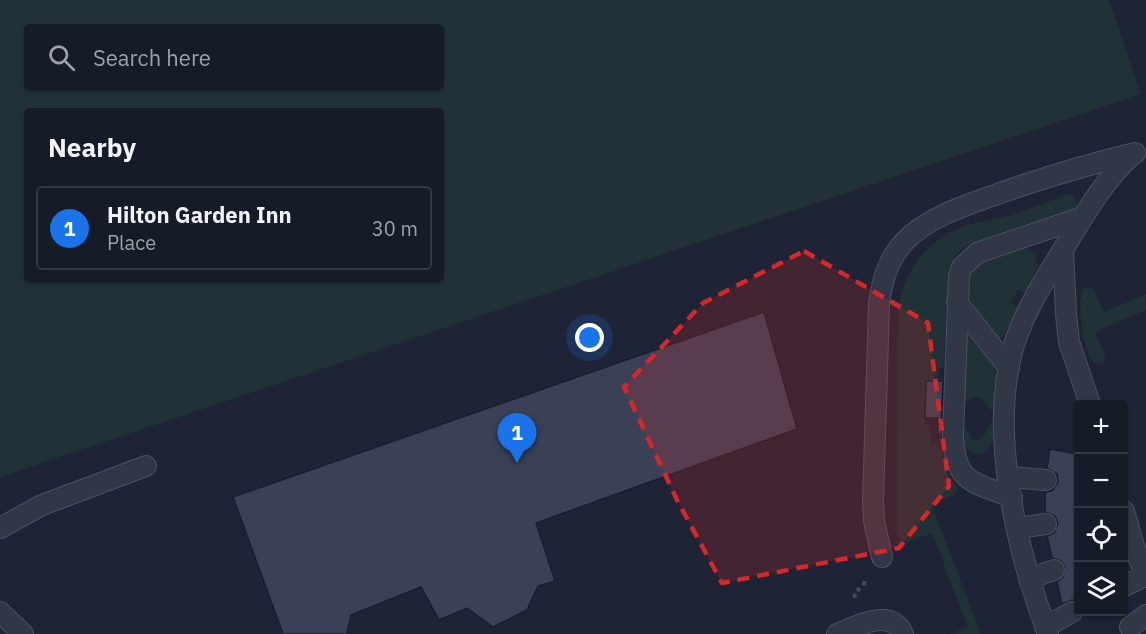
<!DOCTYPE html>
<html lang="en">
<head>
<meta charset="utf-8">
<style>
  body { margin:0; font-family:"IBM Plex Sans",sans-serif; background:#1f2430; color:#f1f3f6 }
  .controls { position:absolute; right:18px; bottom:18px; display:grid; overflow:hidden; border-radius:6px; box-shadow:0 2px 4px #0004 }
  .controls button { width:54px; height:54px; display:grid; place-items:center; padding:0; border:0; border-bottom:2px solid #353945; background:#161b28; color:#f1f3f6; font:30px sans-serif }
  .you { position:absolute; left:590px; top:338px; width:21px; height:21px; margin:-15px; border:4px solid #fff; border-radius:50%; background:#1a73e8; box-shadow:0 0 0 9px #1a73e833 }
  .badge { display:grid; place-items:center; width:39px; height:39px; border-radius:50%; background:#1a73e8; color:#fff; font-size:20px; font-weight:700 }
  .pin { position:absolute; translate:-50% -50px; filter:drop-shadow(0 2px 3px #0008) }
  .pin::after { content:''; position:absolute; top:32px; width:21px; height:18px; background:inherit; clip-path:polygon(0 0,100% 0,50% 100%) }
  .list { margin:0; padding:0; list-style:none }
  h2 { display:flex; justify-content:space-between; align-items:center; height:78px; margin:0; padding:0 24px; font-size:26px }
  h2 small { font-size:20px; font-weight:400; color:#9ea1a8 }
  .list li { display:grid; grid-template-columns:39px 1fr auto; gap:18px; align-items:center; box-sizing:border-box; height:84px; margin:0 12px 12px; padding:0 12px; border:2px solid #353945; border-radius:6px }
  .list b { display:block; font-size:22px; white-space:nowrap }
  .list p { margin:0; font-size:20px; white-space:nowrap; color:#9ea1a8 }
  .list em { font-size:20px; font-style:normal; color:#9ea1a8 }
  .icon { flex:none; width:33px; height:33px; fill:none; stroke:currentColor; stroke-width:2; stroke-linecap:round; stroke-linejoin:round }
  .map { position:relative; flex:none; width:1146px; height:634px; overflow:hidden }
  .search { position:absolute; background:#161b28; box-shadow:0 2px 4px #0004; left:24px; top:24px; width:420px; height:66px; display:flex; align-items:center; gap:15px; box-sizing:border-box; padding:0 21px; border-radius:6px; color:#9ea1a8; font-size:22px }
  .panel { position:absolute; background:#161b28; box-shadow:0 2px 4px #0004; left:24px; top:108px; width:420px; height:174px; border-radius:6px }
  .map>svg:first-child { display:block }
</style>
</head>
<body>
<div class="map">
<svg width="1146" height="634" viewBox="0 0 1146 634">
  <rect width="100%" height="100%" fill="#1e2436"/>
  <g fill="#203138" fill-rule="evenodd">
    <path d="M0 0H1109L1141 94 0 477ZM27 27H441V87H27ZM27 111H441V279H27Z"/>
    <path d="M1066 195H1072L1076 200 1077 206 1073 210 967 245 954 257 949 270 943 368H939V381H926L925 425H929L932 445 939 446 947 473 958 489 956 494 932 505 981 634H950L968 627 932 533 905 543 899 538 897 532 898 312C903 271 927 238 967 225 979 222 992 220 1004 217 1025 211 1045 203 1066 195Z"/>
    <path d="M1027 249 1035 254 1038 265 1025 293 1018 290 1011 303 1019 306 1004 335 1000 339C973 314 946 273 996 257 1006 253 1017 248 1027 249Z"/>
    <path d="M1085 287 1093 289 1104 312 1146 294V310L1095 332 1105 354 1104 362 1100 365C1096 364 1095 364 1092 361 1084 348 1074 298 1085 287Z"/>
    <polygon points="968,334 972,336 995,366 996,375 994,414 981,397 972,397 964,403 966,336"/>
    <path d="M994 421C995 436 994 448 979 455L968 451 964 445 963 428 970 433 972 440 979 441 984 436 990 423Z"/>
  </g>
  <g fill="#3a4157" stroke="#191e2d" stroke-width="1.5">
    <polygon points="764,312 797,429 536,523 555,581 538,586 527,610 493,627 467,608 439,620 421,587 351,615 347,634 283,634 233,497"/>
    <polygon points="926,381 943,381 941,435 938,435 938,418 925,418"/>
    <polygon points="1050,449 1078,454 1078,602 1072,600 1062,604 1057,582 1063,577 1065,567 1061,561 1052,558 1050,549 1047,536 1054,533 1058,523 1055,516 1045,512 1045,492 1052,491 1058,482 1057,474 1047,468"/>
  </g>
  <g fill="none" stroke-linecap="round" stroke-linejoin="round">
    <g stroke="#4c5162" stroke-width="22">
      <g id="service">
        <polyline points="1063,250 1066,314 1069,342 1090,404"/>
        <polyline points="957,302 1009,368"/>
        <polyline points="1008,477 1046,480"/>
        <path d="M1012 497C972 482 955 483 953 435L959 276 962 267 977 253 1083 217"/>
        <polyline points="1124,511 1134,546 1146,577"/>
        <polyline points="0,528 42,505 146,466"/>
        <polyline points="1017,528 1046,524"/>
        <path d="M882 557 874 521 873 502 879 304C882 281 888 259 905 241 929 216 970 204 1003 192 1046 177 1090 164 1135 153"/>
        <polyline points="1029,579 1054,570"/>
        <polyline points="1124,586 1145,576"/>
        <polyline points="0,612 23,634"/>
        <polyline points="1045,627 1072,612"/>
        <polyline points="1130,627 1146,615"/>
        <path d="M837 634C857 626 891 607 903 634"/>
        <path d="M1048 634C1017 552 988 431 1014 345 1025 310 1045 279 1064 248 1084 215 1104 180 1133 154"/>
      </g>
    </g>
    <polyline stroke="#3d4e55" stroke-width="4" stroke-dasharray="4.5 4.5" stroke-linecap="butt" points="855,598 854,592 863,587 866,578"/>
    <use href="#service" stroke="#323747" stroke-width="20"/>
  </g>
  <path fill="#d62828" fill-opacity="0.2" stroke="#d62828" stroke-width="4.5" stroke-dasharray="12 8" stroke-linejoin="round" d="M804 251 928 323 949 486 899 548 722 583 677 500 624 387 703 303Z"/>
</svg>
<div class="controls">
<button>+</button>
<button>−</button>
<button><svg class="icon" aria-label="locate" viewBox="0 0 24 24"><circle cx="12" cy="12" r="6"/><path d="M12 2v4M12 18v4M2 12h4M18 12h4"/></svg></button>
<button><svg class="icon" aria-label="layers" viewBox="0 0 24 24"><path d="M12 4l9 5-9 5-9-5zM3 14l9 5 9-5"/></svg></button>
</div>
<div class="you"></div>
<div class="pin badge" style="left:517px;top:463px">1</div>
<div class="search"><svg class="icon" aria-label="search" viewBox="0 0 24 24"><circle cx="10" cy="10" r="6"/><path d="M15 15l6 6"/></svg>Search here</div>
<section class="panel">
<h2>Nearby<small></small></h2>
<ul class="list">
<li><span class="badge">1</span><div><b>Hilton Garden Inn</b><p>Place</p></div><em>30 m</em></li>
</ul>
</section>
</div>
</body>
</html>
